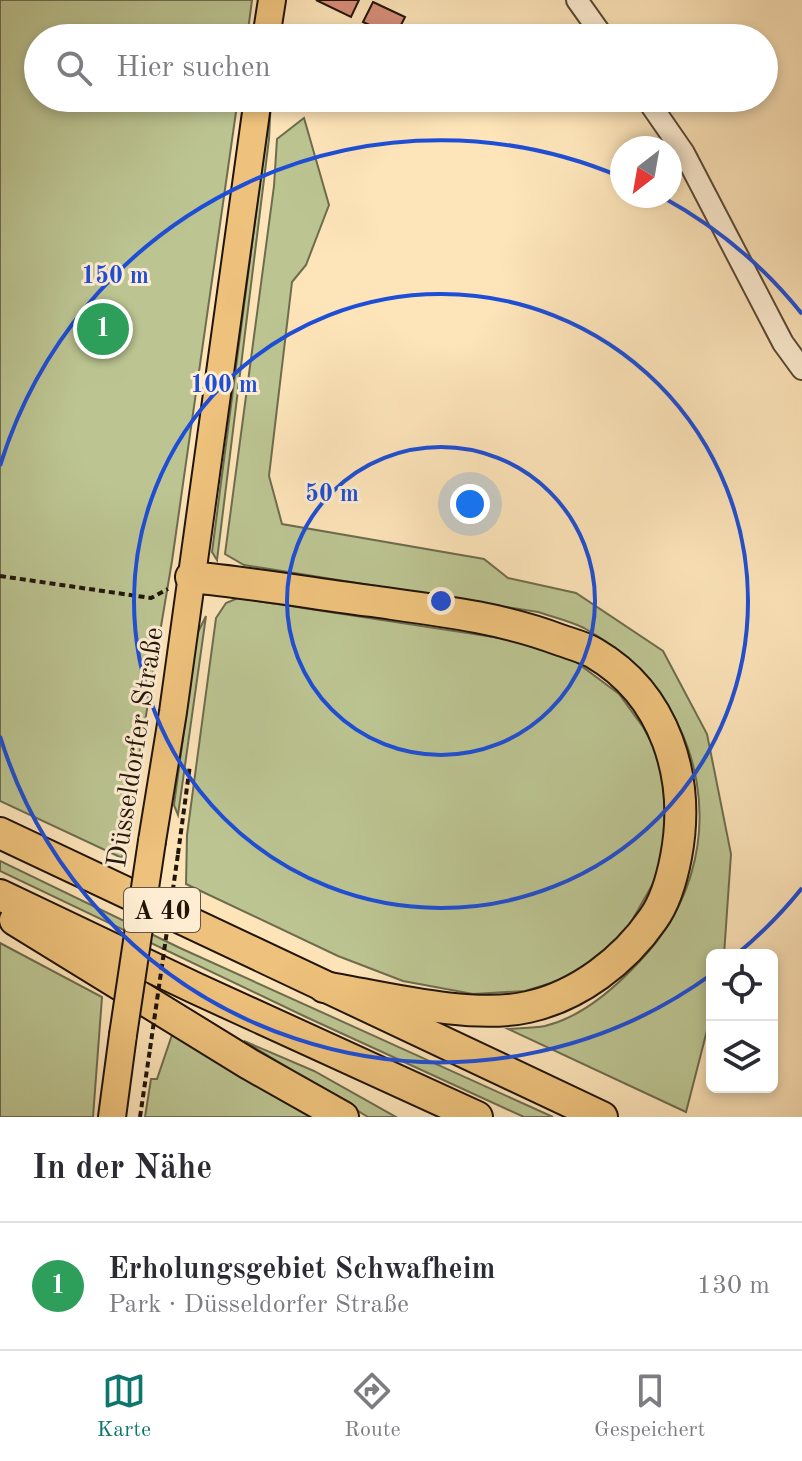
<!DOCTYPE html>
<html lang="de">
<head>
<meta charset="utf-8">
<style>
  body { margin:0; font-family:"Old Standard TT",serif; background:#f7f7f7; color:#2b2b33 }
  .controls { position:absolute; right:24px; bottom:24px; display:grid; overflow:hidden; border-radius:12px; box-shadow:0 4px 12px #0003 }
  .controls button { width:72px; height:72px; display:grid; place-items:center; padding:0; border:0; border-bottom:2px solid #e1e1e2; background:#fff; color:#2b2b33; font:40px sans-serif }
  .compass { position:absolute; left:610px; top:136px; width:72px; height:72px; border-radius:50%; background:#fff; box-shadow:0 4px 12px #0003; rotate:211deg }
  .you { position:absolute; left:470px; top:504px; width:28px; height:28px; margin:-20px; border:6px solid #fff; border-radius:50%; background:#1a73e8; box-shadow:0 0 0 12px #1a73e833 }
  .badge { display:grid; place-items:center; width:52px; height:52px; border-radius:50%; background:#0f766e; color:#fff; font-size:26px; font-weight:700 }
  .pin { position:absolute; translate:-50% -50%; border:4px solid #fff; box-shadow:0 2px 8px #0006 }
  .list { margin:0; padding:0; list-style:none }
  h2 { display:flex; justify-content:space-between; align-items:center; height:104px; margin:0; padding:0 32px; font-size:34px }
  h2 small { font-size:26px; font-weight:400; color:#7c7c81 }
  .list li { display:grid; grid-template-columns:52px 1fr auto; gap:24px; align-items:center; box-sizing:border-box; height:128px; padding:0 32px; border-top:2px solid #e1e1e2 }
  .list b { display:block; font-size:30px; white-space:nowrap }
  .list p { margin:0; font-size:26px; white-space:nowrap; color:#7c7c81 }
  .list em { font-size:26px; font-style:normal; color:#7c7c81 }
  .icon { flex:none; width:44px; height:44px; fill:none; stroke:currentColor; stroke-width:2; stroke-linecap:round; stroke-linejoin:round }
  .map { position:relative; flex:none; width:802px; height:1117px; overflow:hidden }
  .search { position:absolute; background:#fff; box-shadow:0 4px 12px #0003; left:24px; right:24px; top:24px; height:88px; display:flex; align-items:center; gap:20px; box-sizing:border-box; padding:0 28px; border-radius:44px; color:#7c7c81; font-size:30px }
  .sheet { height:232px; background:#fff }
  nav { display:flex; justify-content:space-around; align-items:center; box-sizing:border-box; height:112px; border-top:2px solid #e1e1e2; background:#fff; font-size:22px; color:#7c7c81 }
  nav a { display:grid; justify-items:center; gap:4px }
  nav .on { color:#0f766e }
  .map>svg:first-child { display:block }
</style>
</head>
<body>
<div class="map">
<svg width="802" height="1117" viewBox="0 0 802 1117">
  <rect width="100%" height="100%" fill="#fde4b9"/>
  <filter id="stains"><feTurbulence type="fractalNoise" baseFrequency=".0025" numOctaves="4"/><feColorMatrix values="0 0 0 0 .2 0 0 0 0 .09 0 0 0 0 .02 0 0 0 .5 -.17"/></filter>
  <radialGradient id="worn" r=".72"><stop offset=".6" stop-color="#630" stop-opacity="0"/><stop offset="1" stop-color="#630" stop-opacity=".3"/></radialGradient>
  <g fill="#bcc592" stroke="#6e6c4e" stroke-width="2">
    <polygon points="0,0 252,0 247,38 38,38 38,98 238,98 172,561 122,858 0,801"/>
    <polygon points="271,98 269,139 217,560 212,552"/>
    <path d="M304 118 329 205 306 265 292 282 269 476 282 524 484 559 508 578 576 593 663 651 707 734 731 854 724 955H712V1011L686 1112 508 1029C520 1028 533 1028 545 1026 582 1017 614 989 639 962 740 857 710 698 584 628 570 621 553 617 538 612L244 565 225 554 274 186 277 139Z"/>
    <polygon points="238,598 520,641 576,662 619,694 643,727 660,758 673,804 655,880 626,931 581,974 525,991 473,994 403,981 338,956 186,884 187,835 216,618 226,603"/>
    <polygon points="206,616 178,815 174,805 197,634"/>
    <polygon points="0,861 180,948 553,1117 524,1117 306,1017 0,871"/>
    <polygon points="0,943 102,997 93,1117 0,1117"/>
    <polygon points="173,1032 318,1117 145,1117 151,1079 157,1079"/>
    <polygon points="244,1041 314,1071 396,1117 368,1117"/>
  </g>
  <g fill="#d88e7a" stroke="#211409" stroke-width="2">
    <polygon points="316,0 359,0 351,17"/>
    <polygon points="373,2 405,17 395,37 363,22"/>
  </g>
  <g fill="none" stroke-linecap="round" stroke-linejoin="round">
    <g stroke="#584835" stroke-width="24">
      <g id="minor">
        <polyline points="577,0 604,38"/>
        <polyline points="646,98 684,153 783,343 802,369"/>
      </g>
    </g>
    <g stroke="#211409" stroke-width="30">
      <g id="major">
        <polyline points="266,38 272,0"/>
        <polyline points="152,841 173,712 258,98"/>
        <polyline points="112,1117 123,1035"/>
      </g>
    </g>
    <g stroke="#211409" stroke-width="34">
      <g id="highway">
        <path d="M191 577C251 583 311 593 371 601 435 610 500 617 560 640 571 644 584 647 594 653 666 695 691 778 676 857 672 878 666 901 653 919 624 961 578 996 528 1007 471 1020 383 997 324 987"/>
        <polyline points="0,833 602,1117"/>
        <polyline points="0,895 195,988 477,1117"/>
        <polyline points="15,920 249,1064 343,1117"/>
      </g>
    </g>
    <g stroke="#211409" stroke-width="4" stroke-dasharray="6 4" stroke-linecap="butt">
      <polyline points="0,576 151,598 168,589"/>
      <polyline points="178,854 190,765"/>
      <polyline points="140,1117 150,1049"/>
    </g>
    <use href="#minor" stroke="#feedd2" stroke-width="20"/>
    <use href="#major" stroke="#eec27c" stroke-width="26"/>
    <use href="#highway" stroke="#eec27c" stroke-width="30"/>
    <g stroke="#211409" stroke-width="30" stroke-linecap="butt">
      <polyline id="major-bridge" points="123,1035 152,841"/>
    </g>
    <polyline stroke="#211409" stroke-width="4" stroke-dasharray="6 4" stroke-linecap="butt" points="150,1049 178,854"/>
    <use href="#major-bridge" stroke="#eec27c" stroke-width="26"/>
  </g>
  <g fill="none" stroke="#1d4ed8" stroke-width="4">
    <circle cx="441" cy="601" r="154"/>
    <circle cx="441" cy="601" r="307"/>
    <path d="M802 888A461 461 0 0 1 737 954M712 974A461 461 0 0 1 0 736M0 466A461 461 0 0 1 621 177M664 198A461 461 0 0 1 802 314"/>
  </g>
  <g text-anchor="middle" stroke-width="6" stroke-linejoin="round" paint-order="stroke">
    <rect fill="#feedd2" stroke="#635545" stroke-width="2" x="124" y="888" width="76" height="44" rx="6"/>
    <g font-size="26" font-weight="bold" fill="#211409">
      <text x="162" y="919">A 40</text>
    </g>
    <g font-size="28" fill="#211409" stroke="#feedd2">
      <text transform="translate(134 747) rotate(-81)" y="10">Düsseldorfer Straße</text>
    </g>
  </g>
  <circle cx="441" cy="601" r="12" fill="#1d4ed8" stroke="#feedd2" stroke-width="4"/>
  <g font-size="24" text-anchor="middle" font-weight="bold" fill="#1d4ed8" stroke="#feedd2" stroke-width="6" stroke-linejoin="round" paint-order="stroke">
    <text x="115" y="283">150 m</text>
    <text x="224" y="392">100 m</text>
    <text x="332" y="501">50 m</text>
  </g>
  <rect width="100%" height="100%" filter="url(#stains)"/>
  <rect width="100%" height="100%" fill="url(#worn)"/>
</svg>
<div class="controls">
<button><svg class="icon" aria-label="locate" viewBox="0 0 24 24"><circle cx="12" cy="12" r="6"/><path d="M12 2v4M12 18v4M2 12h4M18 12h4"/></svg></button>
<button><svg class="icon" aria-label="layers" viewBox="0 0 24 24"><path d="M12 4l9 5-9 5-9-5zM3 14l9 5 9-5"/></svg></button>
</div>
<svg class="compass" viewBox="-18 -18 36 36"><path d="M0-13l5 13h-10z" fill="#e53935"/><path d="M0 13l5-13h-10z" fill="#7c7c81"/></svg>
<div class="you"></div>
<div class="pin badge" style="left:103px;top:329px;background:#2e9e5b">1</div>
<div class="search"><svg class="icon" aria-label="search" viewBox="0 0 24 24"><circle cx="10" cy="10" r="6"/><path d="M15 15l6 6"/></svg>Hier suchen</div>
</div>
<section class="sheet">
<h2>In der Nähe<small></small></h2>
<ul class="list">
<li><span class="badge" style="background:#2e9e5b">1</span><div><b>Erholungsgebiet Schwafheim</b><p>Park · Düsseldorfer Straße</p></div><em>130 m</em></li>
</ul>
</section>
<nav>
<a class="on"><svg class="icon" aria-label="map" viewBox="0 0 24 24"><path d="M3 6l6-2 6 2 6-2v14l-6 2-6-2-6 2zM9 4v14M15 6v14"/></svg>Karte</a>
<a><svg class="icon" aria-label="directions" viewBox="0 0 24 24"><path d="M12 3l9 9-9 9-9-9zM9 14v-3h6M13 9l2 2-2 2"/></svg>Route</a>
<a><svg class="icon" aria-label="saved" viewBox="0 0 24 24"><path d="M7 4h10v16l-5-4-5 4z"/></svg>Gespeichert</a>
</nav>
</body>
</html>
